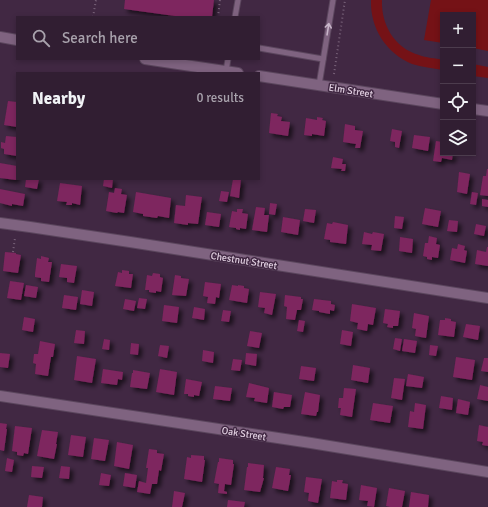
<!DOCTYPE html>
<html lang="en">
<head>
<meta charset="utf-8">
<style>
  body { margin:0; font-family:Signika,sans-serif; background:#39273a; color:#f1f3f6 }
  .controls { position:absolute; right:12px; top:12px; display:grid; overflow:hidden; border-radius:0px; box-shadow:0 2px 6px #0003 }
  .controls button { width:36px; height:36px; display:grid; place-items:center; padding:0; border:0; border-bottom:1px solid #4c3c4d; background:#311e32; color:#f1f3f6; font:20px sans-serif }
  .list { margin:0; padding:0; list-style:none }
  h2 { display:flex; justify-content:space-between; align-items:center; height:52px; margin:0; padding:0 16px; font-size:17px }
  h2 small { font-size:13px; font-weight:400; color:#a8a2ac }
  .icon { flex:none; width:22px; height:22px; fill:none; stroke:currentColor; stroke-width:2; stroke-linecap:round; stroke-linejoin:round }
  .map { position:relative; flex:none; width:488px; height:507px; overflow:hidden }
  .search { position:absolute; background:#311e32; box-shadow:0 2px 6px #0003; left:16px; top:16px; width:244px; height:44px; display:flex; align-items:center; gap:10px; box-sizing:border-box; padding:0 14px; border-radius:0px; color:#a8a2ac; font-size:15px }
  .panel { position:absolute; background:#311e32; box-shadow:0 2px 6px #0003; left:16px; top:72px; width:244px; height:108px; border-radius:0px }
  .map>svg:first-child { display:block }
</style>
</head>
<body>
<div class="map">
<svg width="488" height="507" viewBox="0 0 488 507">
  <defs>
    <filter id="shadow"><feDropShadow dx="3.5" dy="3.5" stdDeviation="2" flood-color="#0009"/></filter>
  </defs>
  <rect width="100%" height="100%" fill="#412843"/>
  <g fill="#751216">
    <path d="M371 0H382C381 24 394 48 419 55 426 58 435 58 443 60V70C433 68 422 67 412 64 386 53 370 28 371 0Z"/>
    <polygon points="431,0 488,0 488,51 473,48 473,15 443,15 443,43 424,40"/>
    <polygon points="473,64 488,67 488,78 473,76"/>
  </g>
  <g fill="#7e255e" filter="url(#shadow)">
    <polygon points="125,0 214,0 212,17 182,17 124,9"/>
    <polygon points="8,101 17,102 17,127 4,125"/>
    <polygon points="271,113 278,114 277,116 282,117 281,121 290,122 288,136 269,133"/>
    <polygon points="317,117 323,118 322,120 326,121 324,136 312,134 312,136 304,135 306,118 317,120"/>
    <polygon points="345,124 355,126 355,130 363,131 360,148 355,148 356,144 343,142"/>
    <polygon points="392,129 402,131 399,148 395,147 395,142 390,141"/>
    <polygon points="414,135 430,137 428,151 412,148"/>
    <polygon points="6,136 17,137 17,156 4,154 4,149 1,148 1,142 5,143"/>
    <polygon points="436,141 443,142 443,153 453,153 452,160 442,158 441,162 433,161"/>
    <polygon points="333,157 343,159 342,164 346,164 345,171 341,171 342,169 331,168"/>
    <polygon points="0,163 17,166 16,180 0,178"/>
    <polygon points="487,169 488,169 488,196 480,195 483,176 486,176"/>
    <polygon points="459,172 470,174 467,194 457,192"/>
    <polygon points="26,179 39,179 37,189 25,187"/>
    <polygon points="104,179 113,179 112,188 103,186"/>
    <polygon points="233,179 241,179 239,198 230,196"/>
    <polygon points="60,183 82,186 80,205 72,203 72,205 66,205 67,202 57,201"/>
    <polygon points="115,188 122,189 121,194 127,195 124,213 118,212 117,213 106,211 109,192 114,193"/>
    <polygon points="0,189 25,194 23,206 12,204 12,206 0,203"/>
    <polygon points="221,191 229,192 227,202 219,201"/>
    <polygon points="136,192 171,198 169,218 158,216 157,218 143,216 143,214 133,212"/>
    <polygon points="472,192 478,193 476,205 470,204"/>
    <polygon points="186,195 202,197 198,224 188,223 188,225 174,223 176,205 185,206"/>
    <polygon points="482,199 488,200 488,207 482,206"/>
    <polygon points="270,203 277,204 275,215 269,214"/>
    <polygon points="256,207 265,208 264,215 269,215 267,232 252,230"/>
    <polygon points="425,208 441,211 438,227 422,224"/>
    <polygon points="237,209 243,209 242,213 248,214 246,229 240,228 240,230 236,229 236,228 229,227 232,211 237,212"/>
    <polygon points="305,209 316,210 314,223 303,221"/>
    <polygon points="207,212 221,214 219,227 205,225"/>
    <polygon points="395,216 404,217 402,229 394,228"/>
    <polygon points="283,217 300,220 298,235 281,232"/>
    <polygon points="449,220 458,221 457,232 447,231"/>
    <polygon points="333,222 348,225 346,244 330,242 330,240 324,239 327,223 332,224"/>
    <polygon points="476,224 486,226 484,236 474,234"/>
    <polygon points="364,232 372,234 373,232 384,234 381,251 371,250 372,245 362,244"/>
    <polygon points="429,236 437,238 436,244 440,245 438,258 432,257 432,260 427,259 427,257 423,256 425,243 428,243"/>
    <polygon points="400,237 413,239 412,253 399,251"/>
    <polygon points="458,244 465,246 464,250 467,251 465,263 450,260 452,248 457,249"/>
    <polygon points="487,247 488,247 488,266 475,264 477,250 486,252"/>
    <polygon points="5,252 16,253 16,254 21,255 18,273 3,271"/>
    <polygon points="41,256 49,258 48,262 52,262 49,282 41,281 41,278 35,277 35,274 37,258 41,259"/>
    <polygon points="61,264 77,266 74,283 67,282 67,278 59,277"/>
    <polygon points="122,270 129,271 129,274 133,274 131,288 115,286 118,272 122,273"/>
    <polygon points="153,273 160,274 160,277 163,278 161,292 156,291 156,293 149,292 149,290 145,290 147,275 152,276"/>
    <polygon points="175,275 181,276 181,278 189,279 186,296 172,295"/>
    <polygon points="10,281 24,283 21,300 7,298"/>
    <polygon points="205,282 221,284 219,298 216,297 215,304 207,303 208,297 203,296"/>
    <polygon points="26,285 38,287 36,298 24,296"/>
    <polygon points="232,285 238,286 238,285 244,286 244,288 249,289 247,303 229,300"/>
    <polygon points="82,290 94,292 92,306 80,304"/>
    <polygon points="260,292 276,294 272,315 264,313 265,308 258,307"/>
    <polygon points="64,295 78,297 76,310 62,308"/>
    <polygon points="285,295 301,297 301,299 303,299 301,310 297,310 295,320 286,319 287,307 284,306"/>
    <polygon points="139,298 147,299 145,309 137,308"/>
    <polygon points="125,299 136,301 134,311 123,309"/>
    <polygon points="314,299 331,301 331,304 335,305 334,311 330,310 330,314 319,312 319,311 312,310"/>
    <polygon points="352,304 376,308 373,325 368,324 367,331 357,329 358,323 350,321"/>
    <polygon points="164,305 179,307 177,323 162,321"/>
    <polygon points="194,307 205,309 204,320 192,318"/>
    <polygon points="385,309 400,311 398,326 393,326 393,328 387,327 388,324 383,323"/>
    <polygon points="223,310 231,311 229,322 221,321"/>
    <polygon points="414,313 429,316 426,338 415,336 416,329 412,328"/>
    <polygon points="24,317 35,319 33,332 22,330"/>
    <polygon points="445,318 451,319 451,321 456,322 454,337 438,335 440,320 445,320"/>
    <polygon points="299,320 305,321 303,332 297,331"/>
    <polygon points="466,324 480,326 478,340 463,337"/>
    <polygon points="76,330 85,331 84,344 74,343"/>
    <polygon points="342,330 353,332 351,346 340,344"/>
    <polygon points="250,331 262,333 259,348 247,346"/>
    <polygon points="395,338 402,339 400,351 393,349"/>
    <polygon points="104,339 110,340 109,350 102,349"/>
    <polygon points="404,339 417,341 415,353 402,351"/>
    <polygon points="40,341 55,344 53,357 51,357 48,376 35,374 36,364 33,363 34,354 38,354"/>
    <polygon points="131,343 139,344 138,355 130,354"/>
    <polygon points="160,345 169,346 167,358 158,356"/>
    <polygon points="430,345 438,346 436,356 429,355"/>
    <polygon points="203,350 214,352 213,363 202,361"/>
    <polygon points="0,353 10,354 8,368 0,367"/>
    <polygon points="246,353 257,354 256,366 245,364"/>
    <polygon points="77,356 96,359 92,383 74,380"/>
    <polygon points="456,357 475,360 472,380 453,377"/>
    <polygon points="484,358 488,358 488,372 481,371"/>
    <polygon points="233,359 242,360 240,371 231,370"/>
    <polygon points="353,365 370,368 368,383 351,380"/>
    <polygon points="301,366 316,368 314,381 299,379"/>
    <polygon points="103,369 123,372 122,380 118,379 117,385 101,383"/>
    <polygon points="160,369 177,372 174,395 156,392"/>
    <polygon points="133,370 150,373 147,389 130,387 132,373 133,373"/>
    <polygon points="408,374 424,377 422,388 406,386"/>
    <polygon points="394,378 405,379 402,400 391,398"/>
    <polygon points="186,379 202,382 199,396 194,395 194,397 188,396 188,394 184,394"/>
    <polygon points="249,383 269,388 267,403 254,401 255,398 246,397"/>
    <polygon points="480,385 488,387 488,401 477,399"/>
    <polygon points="215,386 232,388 230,401 213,399"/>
    <polygon points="344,388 356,389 352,417 340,415 341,408 338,408 339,398 343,398"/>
    <polygon points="274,392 292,395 290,407 284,407 283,409 272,407"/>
    <polygon points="305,392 320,395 318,412 317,412 316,416 301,414"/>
    <polygon points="441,396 453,398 452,410 439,408"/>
    <polygon points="458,399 470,402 468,415 456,413"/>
    <polygon points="373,403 393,406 390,423 370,420"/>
    <polygon points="415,403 426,405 423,429 408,427 410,411 414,412"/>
    <polygon points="0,423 7,424 6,429 7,429 4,451 0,450"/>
    <polygon points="479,425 488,427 488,446 482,445 483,442 477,441"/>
    <polygon points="15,426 32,428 28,454 24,453 23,456 17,455 17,452 12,451"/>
    <polygon points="42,430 58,432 56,444 57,444 54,459 37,456"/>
    <polygon points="71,435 86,437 83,457 68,455"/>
    <polygon points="94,438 109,440 105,461 91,459"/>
    <polygon points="117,442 133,445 129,469 114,466"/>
    <polygon points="149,449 157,450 157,453 164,454 161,471 159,470 157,484 152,484 150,494 137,492 139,481 146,483 148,468 146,468"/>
    <polygon points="191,455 204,456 204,460 205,460 202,482 184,479 187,457 191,458"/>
    <polygon points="7,458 14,460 12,472 5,471"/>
    <polygon points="219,458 233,460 233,464 234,464 231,485 225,484 224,491 227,492 227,494 218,493 219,484 214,483 218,462 219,462"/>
    <polygon points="248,463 264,465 263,478 264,478 260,492 244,490 247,467 248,467"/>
    <polygon points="32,466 44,467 42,478 31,477"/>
    <polygon points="61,466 70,467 69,479 59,478"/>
    <polygon points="276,467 290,469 289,475 291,475 288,491 272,488"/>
    <polygon points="101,473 111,475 109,486 99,485"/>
    <polygon points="125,473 137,475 135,488 123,486"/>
    <polygon points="306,477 322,479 318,503 308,501 309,493 304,492"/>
    <polygon points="337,480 343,480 342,483 348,484 346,500 330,498 332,481 337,482"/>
    <polygon points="361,485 377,488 374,507 367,506 368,501 359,500"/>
    <polygon points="389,488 405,491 402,507 390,507 386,506"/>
    <polygon points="174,491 185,493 182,507 172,507"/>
    <polygon points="411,492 429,495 428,507 409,507"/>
    <polygon points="29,495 43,497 42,507 27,507"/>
    <polygon points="228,500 245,502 244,507 227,507"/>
  </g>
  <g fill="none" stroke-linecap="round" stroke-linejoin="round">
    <g stroke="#5b465d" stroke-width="7">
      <g id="service">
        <polyline points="235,17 238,0"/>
        <polyline points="259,48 323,59"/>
        <polyline points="226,71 228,59"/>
        <polyline points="319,85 333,0"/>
      </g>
    </g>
    <g stroke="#5b465d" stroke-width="12">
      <g id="minor">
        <polyline points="0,37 17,40"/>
        <polyline points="145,59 238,73"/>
        <polyline points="259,76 443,104"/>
        <polyline points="473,109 488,111"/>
        <polyline points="0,223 30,227 130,242 488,298"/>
      </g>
    </g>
    <g stroke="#5b465d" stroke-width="12">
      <polyline id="tertiary" points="0,396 311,443 488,472"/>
    </g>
    <g stroke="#79637a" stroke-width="2" stroke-dasharray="1 3" stroke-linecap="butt">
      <polyline points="93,17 96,0"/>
      <polyline points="218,17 220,0"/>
      <polyline points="334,74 345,0"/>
      <polyline points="13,252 15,238"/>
    </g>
    <use href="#service" stroke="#7f6380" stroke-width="5"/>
    <use href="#minor" stroke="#7f6380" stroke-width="10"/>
    <use href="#tertiary" stroke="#7f6380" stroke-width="10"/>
  </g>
  <defs><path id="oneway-shaft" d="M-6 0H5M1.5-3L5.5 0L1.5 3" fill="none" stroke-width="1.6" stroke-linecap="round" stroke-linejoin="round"/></defs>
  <use stroke="#c8b5c9" href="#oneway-shaft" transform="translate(328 29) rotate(-81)"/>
  <g text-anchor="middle" stroke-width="3" stroke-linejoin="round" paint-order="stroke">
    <g font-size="10" fill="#e1d0e1" stroke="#412843">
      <text transform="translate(351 90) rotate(9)" y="4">Elm Street</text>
      <text transform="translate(244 260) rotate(9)" y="4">Chestnut Street</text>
      <text transform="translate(244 433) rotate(9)" y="4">Oak Street</text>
    </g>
  </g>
</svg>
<div class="controls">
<button>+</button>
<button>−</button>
<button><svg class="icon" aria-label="locate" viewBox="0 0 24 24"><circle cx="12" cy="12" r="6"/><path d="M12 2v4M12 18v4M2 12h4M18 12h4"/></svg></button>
<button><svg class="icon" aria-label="layers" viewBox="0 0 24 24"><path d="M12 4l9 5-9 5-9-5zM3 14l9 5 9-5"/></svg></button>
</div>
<div class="search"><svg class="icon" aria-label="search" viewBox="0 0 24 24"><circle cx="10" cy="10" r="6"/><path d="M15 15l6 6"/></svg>Search here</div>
<section class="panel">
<h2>Nearby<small>0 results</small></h2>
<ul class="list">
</ul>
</section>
</div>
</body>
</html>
